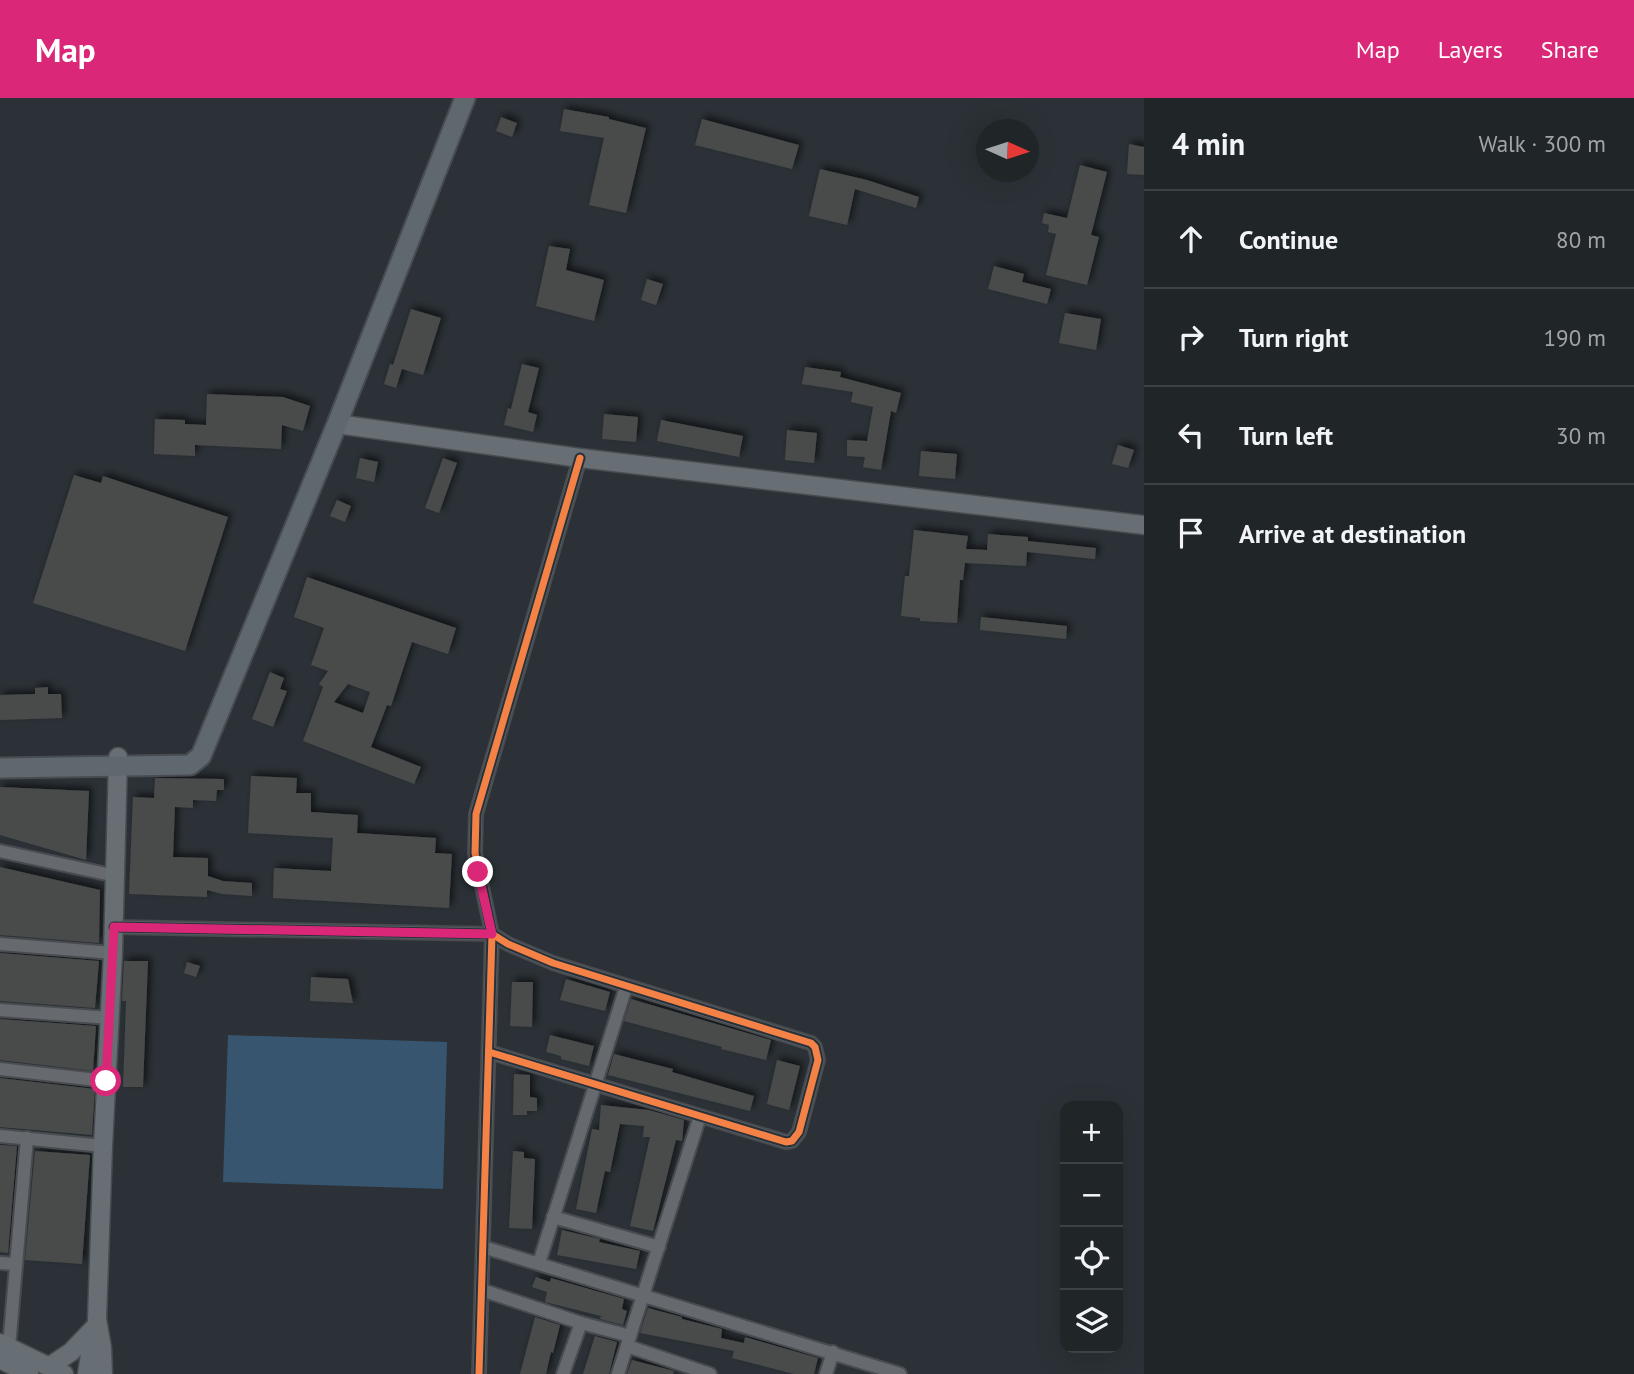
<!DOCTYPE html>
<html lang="en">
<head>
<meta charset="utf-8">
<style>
  body { margin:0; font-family:"PT Sans",sans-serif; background:#282d30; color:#f1f3f6 }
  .controls { position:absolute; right:21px; bottom:21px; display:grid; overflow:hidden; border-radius:14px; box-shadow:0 7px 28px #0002 }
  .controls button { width:63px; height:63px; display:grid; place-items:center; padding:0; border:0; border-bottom:2px solid #3d4245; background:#202528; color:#f1f3f6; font:35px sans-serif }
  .compass { position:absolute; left:976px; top:21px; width:63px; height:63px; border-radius:50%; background:#202528; box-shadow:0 7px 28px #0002; rotate:93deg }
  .stop { position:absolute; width:21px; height:21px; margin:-16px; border:5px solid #db2777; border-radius:50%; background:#fff }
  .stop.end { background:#db2777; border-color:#fff; box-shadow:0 2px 7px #0008 }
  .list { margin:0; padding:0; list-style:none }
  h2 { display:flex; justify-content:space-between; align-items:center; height:91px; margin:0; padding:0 28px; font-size:30px }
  h2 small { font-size:23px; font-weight:400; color:#a2a5a8 }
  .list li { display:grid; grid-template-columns:46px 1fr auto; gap:21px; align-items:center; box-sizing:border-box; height:98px; padding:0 28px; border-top:2px solid #3d4245 }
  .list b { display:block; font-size:26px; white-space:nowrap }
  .list em { font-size:23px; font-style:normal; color:#a2a5a8 }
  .icon { flex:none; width:38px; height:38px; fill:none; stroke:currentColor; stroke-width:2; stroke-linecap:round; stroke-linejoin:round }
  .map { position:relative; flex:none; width:1144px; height:1276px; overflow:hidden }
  header { display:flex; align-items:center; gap:42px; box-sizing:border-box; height:98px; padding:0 35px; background:#db2777; color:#fff }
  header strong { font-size:33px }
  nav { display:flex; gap:38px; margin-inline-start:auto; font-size:24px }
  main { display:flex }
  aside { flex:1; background:#202528 }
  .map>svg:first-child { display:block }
</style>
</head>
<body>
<header>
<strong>Map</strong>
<nav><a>Map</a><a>Layers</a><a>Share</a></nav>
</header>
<main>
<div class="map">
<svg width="1144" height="1276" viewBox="0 0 1144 1276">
  <defs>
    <filter id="shadow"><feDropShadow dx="3.5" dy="-3.5" stdDeviation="3.5" flood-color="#0009"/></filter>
  </defs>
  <rect width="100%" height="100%" fill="#2b3136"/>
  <polygon fill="#37556f" points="228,937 447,944 443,1091 223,1084"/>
  <g fill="#484b4b" fill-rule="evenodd" filter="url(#shadow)">
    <polygon points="564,11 609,19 609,21 646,30 626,115 589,107 604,40 560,33"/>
    <polygon points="501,19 517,25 512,39 496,33"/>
    <polygon points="702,21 799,47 792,71 695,47"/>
    <polygon points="1129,46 1144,49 1144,77 1127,76"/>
    <polygon points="1080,67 1107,74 1091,137 1099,139 1087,187 1046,177 1056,136 1048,134 1049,127 1042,125 1044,115 1067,120"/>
    <polygon points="820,71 867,82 919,99 916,110 855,91 847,127 809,118"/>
    <polygon points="549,148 570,151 566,172 604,182 594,223 536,208"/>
    <polygon points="994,168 1024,176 1022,184 1051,191 1047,206 988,191"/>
    <polygon points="647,181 663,186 656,207 641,202"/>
    <polygon points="411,211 441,220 423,277 402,271 396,290 384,286 390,266 393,267"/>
    <polygon points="1065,215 1101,221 1096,252 1059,245"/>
    <polygon points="522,266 539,270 528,314 537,317 533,334 504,327 508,310 511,311"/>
    <polygon points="805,269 841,274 840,279 901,295 896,315 891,313 881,372 863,369 865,359 847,358 847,342 867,343 873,309 851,304 853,294 802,286"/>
    <polygon points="207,296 283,299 310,308 303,333 282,327 281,351 195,347 195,358 154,356 155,321 185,322 185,326 206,327"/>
    <polygon points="604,316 638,319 636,344 602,341"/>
    <polygon points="661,322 743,338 739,359 657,343"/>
    <polygon points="787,332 817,335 814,365 785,362"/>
    <polygon points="1118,347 1134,352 1128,370 1112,366"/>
    <polygon points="921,353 957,356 955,381 919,378"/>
    <polygon points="360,360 378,364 374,384 356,380"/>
    <polygon points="443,360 457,365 439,415 425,410"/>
    <polygon points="74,377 101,385 103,378 228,419 185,553 33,505"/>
    <polygon points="337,402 351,408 345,424 330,418"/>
    <polygon points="914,432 968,438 966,451 987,452 988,436 1028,439 1028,443 1096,450 1095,461 1027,454 1026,468 965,465 963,482 960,482 957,525 920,523 920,520 901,518 905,478 909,478"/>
    <path d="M307 479 456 530 448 556 412 544 391 608 387 607 371 649 421 669 414 686 303 643 323 589 319 586 328 573 311 567 324 530 294 519ZM348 586 370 594 363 615 334 604Z"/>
    <polygon points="981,519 1067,528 1066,541 980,532"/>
    <polygon points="270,574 284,580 280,591 287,593 273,629 252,621"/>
    <polygon points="48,589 48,596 61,596 62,620 0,622 0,597 35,596 35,590"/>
    <polygon points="251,678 297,680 296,695 311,695 311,714 358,717 357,735 436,740 435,755 452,756 449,810 273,800 274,770 331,773 333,740 248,735"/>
    <polygon points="155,680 224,681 224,692 217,692 216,703 193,702 193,710 175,709 173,759 208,760 208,778 223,783 252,785 252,798 222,796 207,792 207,799 129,796 133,699 154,700"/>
    <polygon points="0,689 89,693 86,762 0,737"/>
    <polygon points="0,769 100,792 99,845 0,837"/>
    <polygon points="0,855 99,863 95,910 0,903"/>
    <polygon points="124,863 148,863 143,989 123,989 126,903 122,903"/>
    <polygon points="187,864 200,868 196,879 184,875"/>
    <polygon points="311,879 348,881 353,905 310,903"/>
    <polygon points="566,881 610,894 605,913 560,902"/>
    <polygon points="512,884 533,884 532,929 510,928"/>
    <polygon points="631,901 771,942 766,962 721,951 722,949 624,923"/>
    <polygon points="0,921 96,928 93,973 0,962"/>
    <polygon points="550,937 594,948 589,968 561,961 561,958 546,954"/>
    <polygon points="614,956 673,971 672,974 754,998 750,1013 608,977"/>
    <polygon points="777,962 800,968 789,1012 767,1006"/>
    <polygon points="514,976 530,977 530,999 537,1000 537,1013 527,1013 527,1017 513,1017"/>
    <polygon points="0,980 95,991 92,1037 0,1029"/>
    <polygon points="601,1007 649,1012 684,1022 682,1043 676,1042 653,1133 630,1128 650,1039 643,1039 644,1028 620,1026 610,1074 605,1073 596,1115 576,1111 592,1031 599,1032"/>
    <polygon points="0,1047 17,1048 8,1155 0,1154"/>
    <polygon points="35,1053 90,1057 82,1166 25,1162"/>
    <polygon points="513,1053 524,1054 524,1060 535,1061 532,1131 509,1130"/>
    <polygon points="562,1132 600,1141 599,1144 640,1153 636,1171 557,1157"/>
    <polygon points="536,1179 550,1184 551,1180 624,1201 622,1211 627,1213 623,1227 600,1221 601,1218 545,1204 547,1194 532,1189"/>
    <polygon points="648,1210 682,1219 682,1221 722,1231 721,1240 744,1245 745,1239 818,1260 814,1276 794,1276 732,1260 734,1253 640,1235"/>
    <polygon points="535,1219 560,1227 553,1255 551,1254 546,1276 520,1276"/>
    <polygon points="595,1238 617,1244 609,1276 583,1276"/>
    <polygon points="632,1262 674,1273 673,1276 627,1276"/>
  </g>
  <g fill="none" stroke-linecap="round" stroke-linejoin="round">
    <g stroke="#484c51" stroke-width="16">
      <g id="street">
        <polyline points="0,753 116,778"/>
        <polyline points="114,829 492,836 508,846 553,865 811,945 815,949 818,962 799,1034 792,1043 786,1044 489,954"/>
        <polyline points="0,846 113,855"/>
        <polyline points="0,912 110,920"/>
        <polyline points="0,971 106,983"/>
        <polyline points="0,1038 103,1048"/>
        <polyline points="553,1119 659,1149"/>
        <polyline points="483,1149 900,1276"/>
        <polyline points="0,1165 16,1166"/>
        <polyline points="539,1165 626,889"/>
        <polyline points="482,1192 581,1225 563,1276"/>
        <polyline points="581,1225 630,1238"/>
        <polyline points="627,1248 710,1276"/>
        <polyline points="9,1249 27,1040"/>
        <polyline points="479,1276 492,836 475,755 476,716 580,360"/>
        <polyline points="618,1276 700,1018"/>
        <polyline points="826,1276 833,1254"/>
      </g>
    </g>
    <g stroke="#484c51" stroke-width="21">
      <g id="secondary">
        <polyline points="337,326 580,360 1144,427"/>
        <polyline points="0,1245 64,1276"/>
        <polyline points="0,1261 29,1276"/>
        <polyline points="50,1268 71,1254 94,1230"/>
        <polyline points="87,1276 94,1231"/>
        <polyline points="103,1276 102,1250 97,1221 103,1048 113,855 118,659"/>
      </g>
    </g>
    <g stroke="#484c51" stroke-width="23">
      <polyline id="primary" points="0,670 190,667 201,658 337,326 465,0"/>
    </g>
    <use href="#street" stroke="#666a6e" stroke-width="12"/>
    <use href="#secondary" stroke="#676e74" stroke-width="18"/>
    <use href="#primary" stroke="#60686f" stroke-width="19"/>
    <g stroke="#27313a" stroke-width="11">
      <g id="cycleway">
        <polyline points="114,829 492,836 508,846 553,865 811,945 815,949 818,962 799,1034 792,1043 786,1044 489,954"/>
        <polyline points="479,1276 492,836 475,755 476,716 580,360"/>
      </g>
    </g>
    <use href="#cycleway" stroke="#f48246" stroke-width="7"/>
  </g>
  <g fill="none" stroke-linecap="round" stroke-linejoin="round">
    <polyline stroke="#db2777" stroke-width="9" points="106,983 114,829 492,836 478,774"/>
  </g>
</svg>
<div class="controls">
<button>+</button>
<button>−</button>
<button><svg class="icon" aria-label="locate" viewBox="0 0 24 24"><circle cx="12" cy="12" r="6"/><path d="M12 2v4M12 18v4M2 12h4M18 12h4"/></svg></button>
<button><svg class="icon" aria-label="layers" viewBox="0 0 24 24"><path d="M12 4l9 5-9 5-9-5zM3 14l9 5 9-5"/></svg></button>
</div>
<svg class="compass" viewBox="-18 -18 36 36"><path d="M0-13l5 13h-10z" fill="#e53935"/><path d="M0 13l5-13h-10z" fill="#a2a5a8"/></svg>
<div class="stop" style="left:106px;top:983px"></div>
<div class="stop end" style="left:478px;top:774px"></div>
</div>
<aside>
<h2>4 min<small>Walk · 300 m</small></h2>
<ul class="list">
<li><svg class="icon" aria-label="ahead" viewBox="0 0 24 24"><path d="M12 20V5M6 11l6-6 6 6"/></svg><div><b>Continue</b></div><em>80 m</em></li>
<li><svg class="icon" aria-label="right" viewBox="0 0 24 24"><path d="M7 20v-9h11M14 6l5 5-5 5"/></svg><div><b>Turn right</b></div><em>190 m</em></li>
<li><svg class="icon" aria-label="left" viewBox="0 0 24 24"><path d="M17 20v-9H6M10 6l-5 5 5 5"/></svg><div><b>Turn left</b></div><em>30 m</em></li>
<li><svg class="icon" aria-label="arrive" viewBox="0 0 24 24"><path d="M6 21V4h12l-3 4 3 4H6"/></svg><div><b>Arrive at destination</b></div></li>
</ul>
</aside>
</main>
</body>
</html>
